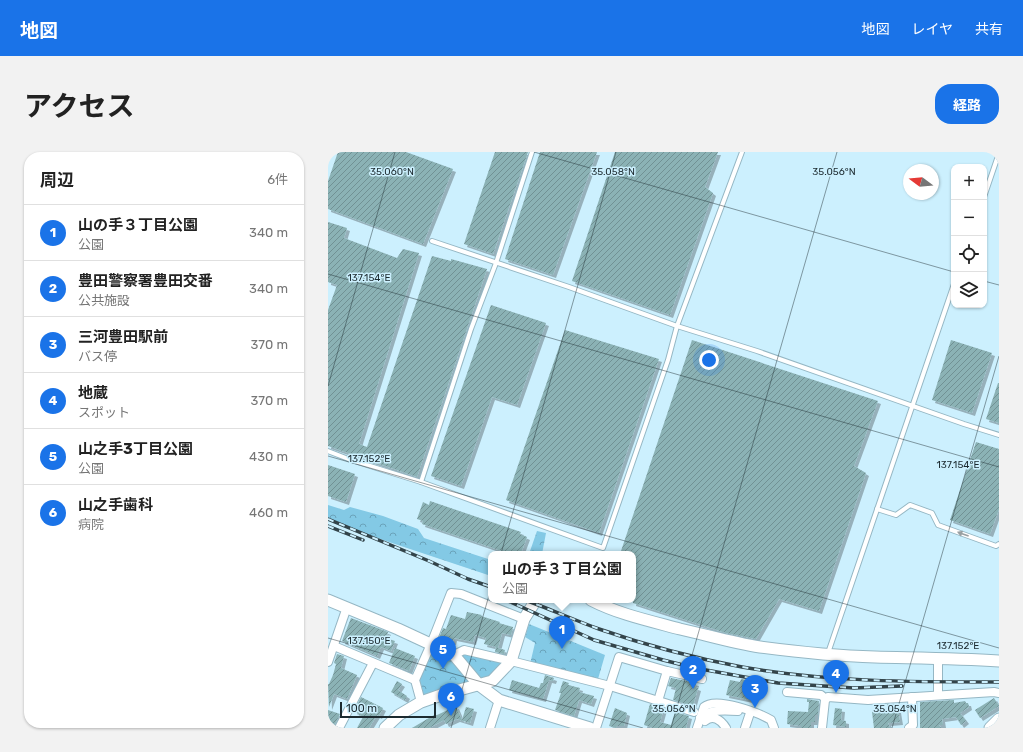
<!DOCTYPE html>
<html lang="ja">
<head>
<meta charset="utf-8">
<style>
  body { margin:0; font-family:Rubik,"Noto Sans JP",sans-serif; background:#f2f2f2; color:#222 }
  .controls { position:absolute; right:12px; top:12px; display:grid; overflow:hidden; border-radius:8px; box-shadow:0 1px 3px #0004 }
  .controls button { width:36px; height:36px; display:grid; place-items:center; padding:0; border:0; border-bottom:1px solid #e0e0e0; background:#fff; color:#222; font:20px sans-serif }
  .compass { position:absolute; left:575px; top:12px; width:36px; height:36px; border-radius:50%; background:#fff; box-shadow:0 1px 3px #0004; rotate:286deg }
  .scale { position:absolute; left:12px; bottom:10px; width:96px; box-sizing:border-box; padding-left:4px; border:2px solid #1c2a2f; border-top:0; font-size:11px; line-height:14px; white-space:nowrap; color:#1c2a2f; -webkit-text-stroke:3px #ccf0fe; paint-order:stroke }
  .you { position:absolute; left:381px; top:208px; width:14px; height:14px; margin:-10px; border:3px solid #fff; border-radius:50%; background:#1a73e8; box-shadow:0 0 0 6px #1a73e833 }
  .badge { display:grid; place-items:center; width:26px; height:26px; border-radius:50%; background:#1a73e8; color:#fff; font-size:13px; font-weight:700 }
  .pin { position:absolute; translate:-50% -33px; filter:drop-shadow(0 1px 2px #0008) }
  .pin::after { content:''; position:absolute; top:21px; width:14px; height:12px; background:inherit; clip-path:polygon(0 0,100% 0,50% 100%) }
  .popup { position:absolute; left:160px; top:399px; width:148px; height:52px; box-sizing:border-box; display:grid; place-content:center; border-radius:8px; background:#fff; filter:drop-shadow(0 1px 3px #0005); font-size:13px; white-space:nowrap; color:#767676 }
  .popup b { font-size:15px; color:#222 }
  .popup::after { content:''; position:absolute; left:50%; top:100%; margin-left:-8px; border:8px solid transparent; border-top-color:#fff }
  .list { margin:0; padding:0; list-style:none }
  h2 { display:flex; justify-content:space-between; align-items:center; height:52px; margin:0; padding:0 16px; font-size:17px }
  h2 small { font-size:13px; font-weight:400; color:#767676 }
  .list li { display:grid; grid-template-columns:26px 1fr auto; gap:12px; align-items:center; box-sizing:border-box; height:56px; padding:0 16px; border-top:1px solid #e0e0e0 }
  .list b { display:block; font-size:15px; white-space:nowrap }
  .list p { margin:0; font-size:13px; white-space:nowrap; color:#767676 }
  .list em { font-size:13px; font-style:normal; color:#767676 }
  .icon { flex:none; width:22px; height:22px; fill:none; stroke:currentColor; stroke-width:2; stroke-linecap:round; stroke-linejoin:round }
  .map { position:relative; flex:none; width:671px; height:576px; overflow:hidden; border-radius:16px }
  header { display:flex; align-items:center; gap:24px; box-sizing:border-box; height:56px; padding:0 20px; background:#1a73e8; color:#fff }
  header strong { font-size:19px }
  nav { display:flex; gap:22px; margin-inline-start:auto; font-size:14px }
  .intro { display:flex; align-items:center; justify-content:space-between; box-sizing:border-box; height:96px; padding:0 24px }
  h1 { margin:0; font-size:28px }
  .button { padding:10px 18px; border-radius:16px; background:#1a73e8; color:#fff; font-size:14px; font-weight:700 }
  main { display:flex; gap:24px; padding:0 24px }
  aside { flex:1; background:#fff; border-radius:16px; box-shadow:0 1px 3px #0004 }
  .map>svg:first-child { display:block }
</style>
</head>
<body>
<header>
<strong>地図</strong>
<nav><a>地図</a><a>レイヤ</a><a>共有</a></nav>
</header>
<div class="intro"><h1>アクセス</h1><a class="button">経路</a></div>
<main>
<aside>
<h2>周辺<small>6件</small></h2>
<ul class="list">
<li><span class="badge">1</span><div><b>山の手３丁目公園</b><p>公園</p></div><em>340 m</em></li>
<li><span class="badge">2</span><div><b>豊田警察署豊田交番</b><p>公共施設</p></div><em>340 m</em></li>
<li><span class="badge">3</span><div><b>三河豊田駅前</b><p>バス停</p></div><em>370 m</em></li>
<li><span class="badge">4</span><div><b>地蔵</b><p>スポット</p></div><em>370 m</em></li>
<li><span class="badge">5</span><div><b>山之手3丁目公園</b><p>公園</p></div><em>430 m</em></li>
<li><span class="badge">6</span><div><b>山之手歯科</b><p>病院</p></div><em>460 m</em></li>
</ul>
</aside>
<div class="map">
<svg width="671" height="576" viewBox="0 0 671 576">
  <defs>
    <pattern id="forest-crowns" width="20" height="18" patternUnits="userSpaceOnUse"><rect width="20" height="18" fill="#83c9e5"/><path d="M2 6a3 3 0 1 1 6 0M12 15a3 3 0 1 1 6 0" fill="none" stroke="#6aa3ba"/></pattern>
    <pattern id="building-hatch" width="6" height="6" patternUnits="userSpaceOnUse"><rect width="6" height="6" fill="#8bb2b5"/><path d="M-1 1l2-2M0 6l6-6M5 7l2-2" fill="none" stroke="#719194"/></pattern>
    <filter id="shadow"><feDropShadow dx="3" dy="3" stdDeviation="0" flood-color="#0004"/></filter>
  </defs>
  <rect width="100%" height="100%" fill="#ccf0fe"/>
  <g fill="url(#forest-crowns)">
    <polygon points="0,353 16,358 22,355 55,364 90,377 96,386 163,408 163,424 31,380 0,368"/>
    <polygon points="209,379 218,381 214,402 201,402"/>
    <polygon points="201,472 277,503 270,527 202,512 207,491 197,485"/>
    <polygon points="105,495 178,510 163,525 95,546 90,529"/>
  </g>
  <g fill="url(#building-hatch)" filter="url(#shadow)">
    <polygon points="10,0 78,0 125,17 95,92 0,57 0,29"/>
    <polygon points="167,0 200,0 165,102 136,92"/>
    <polygon points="212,0 269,0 225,123 177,107"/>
    <polygon points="287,0 390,0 377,35 385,41 342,163 244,129"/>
    <polygon points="0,70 19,76 16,86 69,106 75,97 91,101 31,292 39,295 104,104 123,109 123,107 159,117 89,325 0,294 0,158 9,133 0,130"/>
    <polygon points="163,153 218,171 189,253 164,245 133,334 103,324"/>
    <polygon points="237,178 331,207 271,381 178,348"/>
    <polygon points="364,188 550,249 526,314 538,321 491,459 451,447 428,487 398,481 305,451 305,402 292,402"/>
    <polygon points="623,188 664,201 644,261 604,248"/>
    <polygon points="670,231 671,231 671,271 658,267"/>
    <polygon points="648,290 671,297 671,357 662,382 622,368"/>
    <polygon points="0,313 27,322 18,350 0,344"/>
    <polygon points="102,349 193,380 192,382 199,385 193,401 187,399 186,402 183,402 94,372 95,369 89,367 95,350 101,353"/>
    <polygon points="139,460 154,463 153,464 172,470 171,471 185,475 183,483 174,481 170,496 177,498 176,502 167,500 168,495 156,492 158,486 147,483 145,490 126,486 125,490 111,486 115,476 118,477 123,463 137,467"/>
    <polygon points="23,466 60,480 58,486 67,489 63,499 53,495 49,504 14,489"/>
    <polygon points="67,496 87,504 81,519 61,511"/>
    <polygon points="9,502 16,504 13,516 29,523 19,547 6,542 1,555 0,532 1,532 5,523 8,512 6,511"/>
    <polygon points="217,523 226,526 225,529 221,528 215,547 181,538 184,528 211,536 213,531 215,531"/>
    <polygon points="343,526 368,531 367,535 370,536 365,554 345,548 348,536 340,534"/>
    <polygon points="413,527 418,528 418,531 426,532 425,535 428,536 427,541 424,540 422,548 398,543 402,528 412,530"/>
    <polygon points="69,529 74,532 70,538 79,544 77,548 63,540"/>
    <polygon points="235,529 241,531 240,533 252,536 251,540 266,544 263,552 251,548 246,564 227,558 233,541 231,541"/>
    <polygon points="33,545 55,556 51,564 49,563 41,576 29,576 35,565 26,559"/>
    <polygon points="666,546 671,554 652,566 647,558"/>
    <polygon points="479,547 491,549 490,563 487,563 487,570 483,570 483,576 473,576 473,574 459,572 460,559 480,560 481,550 479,550"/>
    <polygon points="626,548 626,551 637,549 638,551 640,551 641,555 632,561 638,569 633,573 628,565 614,567 615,573 611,573 613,576 592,576 592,550"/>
    <polygon points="322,552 336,556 332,570 343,573 347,560 361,564 358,576 325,576 316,573"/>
    <polygon points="559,552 566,552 566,558 570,558 572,570 560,571 562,576 546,576 544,560 551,559 560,561"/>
    <polygon points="128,554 134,568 138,555 146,557 142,571 129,567 118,572 116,568 101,576 84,576 106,563 107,564"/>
    <polygon points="287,556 299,561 296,574 289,574 288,576 281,574"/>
    <polygon points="507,556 514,557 513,568 518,569 518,575 505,573"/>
    <polygon points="0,558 12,562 7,572 0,570"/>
  </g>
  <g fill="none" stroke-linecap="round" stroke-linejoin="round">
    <g stroke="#95b7c4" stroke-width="6">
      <g id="lane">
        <polyline points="0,4 2,0"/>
        <polyline points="656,45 671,1"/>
        <polyline points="104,89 241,135 349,174 429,199 636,272 671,283"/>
        <polyline points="0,299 23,308 93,330 275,396 340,208 349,174 414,0"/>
        <polyline points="93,330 143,177 168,111 204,0"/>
        <polyline points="549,357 568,363 582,353 604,361 610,373 668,394 671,392"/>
        <polyline points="500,501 626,132"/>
      </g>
    </g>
    <g stroke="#95b7c4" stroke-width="10">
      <g id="street">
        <polyline points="6,494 87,528"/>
        <polyline points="126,503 136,498 183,509 282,534 366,560"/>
        <polyline points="610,506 610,543"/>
        <polyline points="0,510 19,455"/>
        <polyline points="459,540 493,543 498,547"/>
        <polyline points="330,549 339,519"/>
        <polyline points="93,550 87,528 103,492 123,441 133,442 196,467"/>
        <path d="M372 566C382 557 397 558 410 559"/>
        <path d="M377 569C385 562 393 568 398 576"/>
        <polyline points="11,576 45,511"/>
        <polyline points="162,576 171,548"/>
        <polyline points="268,576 291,505 339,519 374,527"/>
        <path d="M369 576 376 555C388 544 431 561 443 568L446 576"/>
        <polyline points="417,576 422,561"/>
        <polyline points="494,576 497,548 500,545 540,548 666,540 671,541"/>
        <polyline points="581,576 585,573 584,545"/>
      </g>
    </g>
    <g stroke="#95b7c4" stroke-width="13">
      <g id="secondary">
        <polyline points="0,448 70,477 126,503 151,533 171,548 262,576"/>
        <path d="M263 448C290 462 322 469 352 477 379 483 405 491 432 495 470 500 509 504 547 505 588 506 630 506 671 509"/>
        <polyline points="57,576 71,563 93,550 113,543 164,529 183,509 196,467 208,448"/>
        <polyline points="662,576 671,567"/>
      </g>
    </g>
    <use href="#lane" stroke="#fff" stroke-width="4"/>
    <use href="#street" stroke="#fff" stroke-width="8"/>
    <use href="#secondary" stroke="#fff" stroke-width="11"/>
    <g stroke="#33444a" stroke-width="3.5">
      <g id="rail">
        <polyline points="0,367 101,409 140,427 163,435"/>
        <polyline points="0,374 35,388"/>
        <polyline points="178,448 266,488 335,508 367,516 450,531 526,536 574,534"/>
        <path d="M197 448C222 457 246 468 271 477 317 493 366 506 414 515 498 530 586 530 671 530"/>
      </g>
    </g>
    <use href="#rail" stroke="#ccf0fe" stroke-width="2" stroke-dasharray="6" stroke-linecap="butt"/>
  </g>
  <defs><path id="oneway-solid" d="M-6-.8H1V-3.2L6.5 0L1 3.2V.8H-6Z"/></defs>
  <use fill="#999fa1" href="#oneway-solid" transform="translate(635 382) rotate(-160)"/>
  <path fill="none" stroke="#1c2a2f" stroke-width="1" stroke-opacity="0.45" d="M206 0 626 120M0 122 671 315M656 129 671 133M0 234 67 0M0 304 671 496M0 486 315 576M123 576 288 0M343 576 509 0M564 576 671 204"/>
  <g font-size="10" text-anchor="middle" fill="#1c2a2f" stroke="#ccf0fe" stroke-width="3" stroke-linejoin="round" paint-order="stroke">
    <text x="64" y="23">35.060°N</text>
    <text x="285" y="23">35.058°N</text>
    <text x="506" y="23">35.056°N</text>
    <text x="41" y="129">137.154°E</text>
    <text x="41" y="310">137.152°E</text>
    <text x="630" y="316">137.154°E</text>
    <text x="41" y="492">137.150°E</text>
    <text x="630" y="497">137.152°E</text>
    <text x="346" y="560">35.056°N</text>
    <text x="567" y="560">35.054°N</text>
  </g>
</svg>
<div class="controls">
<button>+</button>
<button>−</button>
<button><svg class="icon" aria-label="locate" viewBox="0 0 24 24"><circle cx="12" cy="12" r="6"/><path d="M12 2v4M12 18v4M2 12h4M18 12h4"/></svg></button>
<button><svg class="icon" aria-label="layers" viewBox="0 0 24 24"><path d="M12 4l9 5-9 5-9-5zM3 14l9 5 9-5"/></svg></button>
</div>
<svg class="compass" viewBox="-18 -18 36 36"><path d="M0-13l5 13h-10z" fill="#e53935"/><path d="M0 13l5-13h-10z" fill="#767676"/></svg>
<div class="scale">100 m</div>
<div class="you"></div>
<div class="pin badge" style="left:234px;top:497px">1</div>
<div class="popup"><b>山の手３丁目公園</b>公園</div>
<div class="pin badge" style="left:365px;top:537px">2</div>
<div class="pin badge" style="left:427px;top:556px">3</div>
<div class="pin badge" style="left:508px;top:541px">4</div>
<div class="pin badge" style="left:115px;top:517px">5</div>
<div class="pin badge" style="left:123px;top:564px">6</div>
</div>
</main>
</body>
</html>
